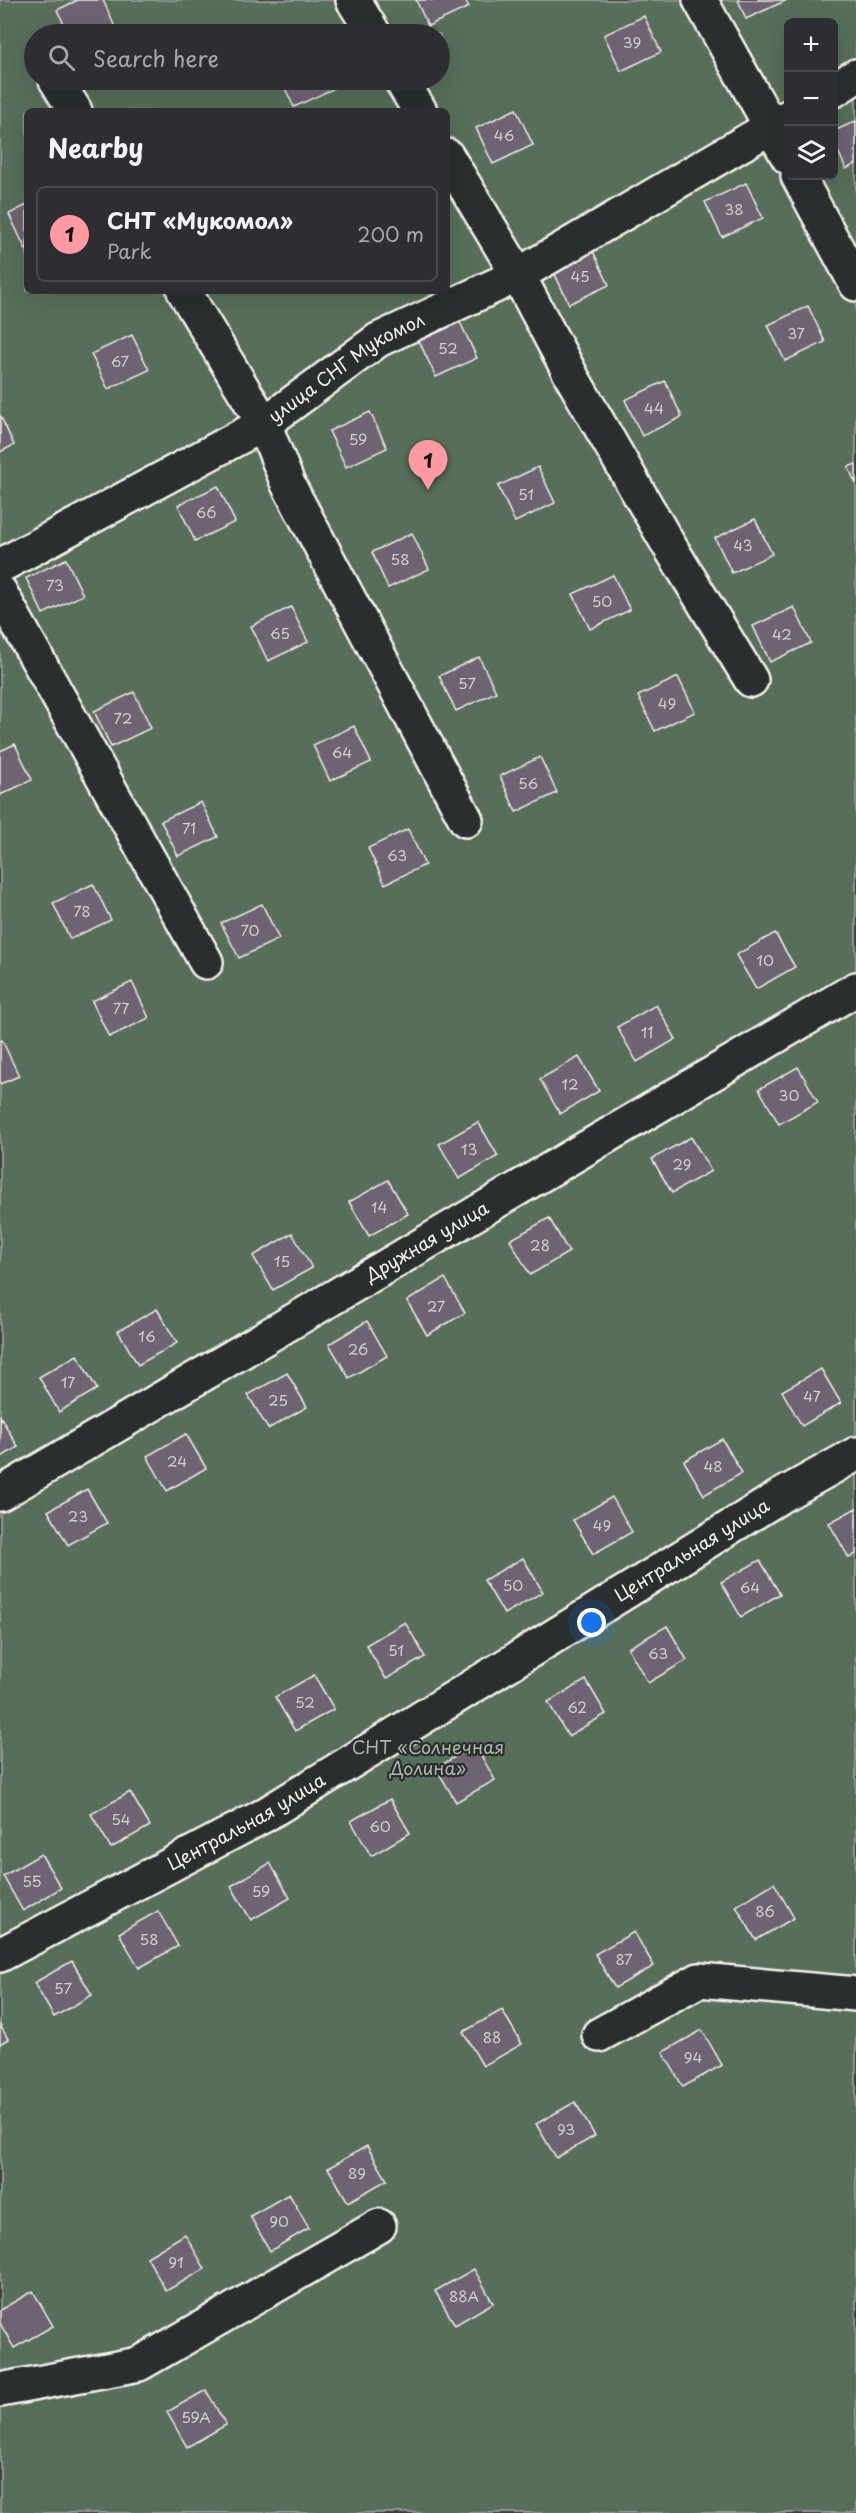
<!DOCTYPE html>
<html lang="en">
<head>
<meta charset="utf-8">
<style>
  body { margin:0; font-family:"Playpen Sans",sans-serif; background:#36363a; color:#f1f3f6 }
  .controls { position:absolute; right:18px; top:18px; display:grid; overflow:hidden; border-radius:9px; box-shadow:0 6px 24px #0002 }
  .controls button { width:54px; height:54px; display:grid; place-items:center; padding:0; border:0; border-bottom:2px solid #494a4d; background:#2e2e32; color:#f1f3f6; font:30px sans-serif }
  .you { position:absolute; left:592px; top:1623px; width:21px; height:21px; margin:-15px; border:4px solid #fff; border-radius:50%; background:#1a73e8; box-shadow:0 0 0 9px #1a73e833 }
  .badge { display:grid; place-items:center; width:39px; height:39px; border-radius:50%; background:#ff9aa2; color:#111; font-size:20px; font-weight:700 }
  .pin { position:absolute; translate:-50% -50px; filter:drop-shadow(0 2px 3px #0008) }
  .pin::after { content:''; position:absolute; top:32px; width:21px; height:18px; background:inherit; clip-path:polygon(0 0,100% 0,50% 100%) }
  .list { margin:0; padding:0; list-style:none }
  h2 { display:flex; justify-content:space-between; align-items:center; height:78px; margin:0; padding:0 24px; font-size:26px }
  h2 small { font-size:20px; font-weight:400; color:#a7a8ac }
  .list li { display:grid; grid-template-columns:39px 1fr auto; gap:18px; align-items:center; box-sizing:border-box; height:96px; margin:0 12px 12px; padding:0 12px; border:2px solid #494a4d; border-radius:9px }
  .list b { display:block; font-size:22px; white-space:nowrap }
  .list p { margin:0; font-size:20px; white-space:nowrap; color:#a7a8ac }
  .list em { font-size:20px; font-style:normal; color:#a7a8ac }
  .icon { flex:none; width:33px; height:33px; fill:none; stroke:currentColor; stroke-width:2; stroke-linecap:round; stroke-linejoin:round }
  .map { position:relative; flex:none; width:856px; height:2513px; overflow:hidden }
  .search { position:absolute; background:#2e2e32; box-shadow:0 6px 24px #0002; left:24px; top:24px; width:426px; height:66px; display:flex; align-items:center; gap:15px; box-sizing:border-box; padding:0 21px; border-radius:33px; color:#a7a8ac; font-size:22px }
  .panel { position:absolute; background:#2e2e32; box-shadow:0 6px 24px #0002; left:24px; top:108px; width:426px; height:186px; border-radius:9px }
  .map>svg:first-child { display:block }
</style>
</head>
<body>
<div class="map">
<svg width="856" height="2513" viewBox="0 0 856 2513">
  <rect width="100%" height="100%" fill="#3e3d42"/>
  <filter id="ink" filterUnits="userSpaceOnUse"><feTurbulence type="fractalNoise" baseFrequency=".0167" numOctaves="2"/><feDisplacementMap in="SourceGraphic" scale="12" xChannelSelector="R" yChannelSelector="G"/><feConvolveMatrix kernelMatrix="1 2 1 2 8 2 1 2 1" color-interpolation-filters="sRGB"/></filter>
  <g filter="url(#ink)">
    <path fill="#566e5a" stroke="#a5b0a1" stroke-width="1.5" fill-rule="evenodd" d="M0 0H856V2513H0ZM788 22H834V176H788ZM34 34H440V80H34ZM27 111H447V291H27Z"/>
    <g fill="#6e6372" stroke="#f4f1e8" stroke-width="1.5">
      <polygon points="78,0 103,0 115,27 99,34 69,34 57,10"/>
      <polygon points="416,0 465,0 469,7 428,26"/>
      <polygon points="738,0 787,0 746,19"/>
      <polygon points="644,16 661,52 621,71 604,35"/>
      <polygon points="281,80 331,80 335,88 294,107"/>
      <polygon points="516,109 533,145 493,164 476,128"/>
      <polygon points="856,121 856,164 846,169 834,142 834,131"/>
      <polygon points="746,183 763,218 722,237 705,202"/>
      <polygon points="27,205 27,250 26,250 9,214"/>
      <polygon points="592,249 609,285 569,304 552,268"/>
      <polygon points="808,306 825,342 785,361 768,325"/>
      <polygon points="460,322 477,358 436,377 419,341"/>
      <polygon points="132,335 149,370 108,389 91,354"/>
      <polygon points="665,381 682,417 642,436 625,400"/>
      <polygon points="370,412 387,448 346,467 329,431"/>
      <polygon points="0,415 14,445 0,452"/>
      <polygon points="856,464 856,484 848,467"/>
      <polygon points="538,467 555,503 515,522 498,486"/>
      <polygon points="218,486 235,522 195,541 178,505"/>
      <polygon points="755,519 772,554 732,573 715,538"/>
      <polygon points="412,533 429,569 388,588 372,552"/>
      <polygon points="66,559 83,595 43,614 26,578"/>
      <polygon points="613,575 630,610 590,629 573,594"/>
      <polygon points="291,607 308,642 268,661 251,626"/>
      <polygon points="794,607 811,643 770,662 753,626"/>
      <polygon points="479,657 496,692 456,711 439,676"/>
      <polygon points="678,677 695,712 655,731 638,696"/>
      <polygon points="134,692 151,728 111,747 94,711"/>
      <polygon points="354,726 371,762 330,781 313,745"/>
      <polygon points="15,744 32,780 0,795 0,751"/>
      <polygon points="540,757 557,793 516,812 500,776"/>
      <polygon points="201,802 218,837 178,856 161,821"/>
      <polygon points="408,829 425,865 385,884 368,848"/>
      <polygon points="93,884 111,920 70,939 53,903"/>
      <polygon points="262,904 279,939 239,958 221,923"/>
      <polygon points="775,933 795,967 756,989 736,955"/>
      <polygon points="132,982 149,1018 109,1037 92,1001"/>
      <polygon points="656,1005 676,1039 637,1062 617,1027"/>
      <polygon points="2,1040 19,1076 0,1084 0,1041"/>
      <polygon points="579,1057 599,1091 560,1114 540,1079"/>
      <polygon points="798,1067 818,1102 779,1124 759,1089"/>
      <polygon points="478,1122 498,1156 459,1179 439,1144"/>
      <polygon points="691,1137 711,1171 672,1193 652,1159"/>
      <polygon points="388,1180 408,1214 369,1236 349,1202"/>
      <polygon points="549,1218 569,1252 530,1275 510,1240"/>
      <polygon points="292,1233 312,1268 273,1290 253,1256"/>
      <polygon points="445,1278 465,1313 427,1335 407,1301"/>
      <polygon points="157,1309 177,1343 138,1365 118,1331"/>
      <polygon points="367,1321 387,1356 349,1378 329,1344"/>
      <polygon points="77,1355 97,1389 59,1412 39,1377"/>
      <polygon points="821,1369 841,1403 802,1426 782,1391"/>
      <polygon points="287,1373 307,1407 268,1429 248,1395"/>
      <polygon points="0,1416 18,1447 0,1458"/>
      <polygon points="186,1434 206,1468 167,1491 147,1456"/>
      <polygon points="722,1439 742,1473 704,1495 684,1461"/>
      <polygon points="87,1489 107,1523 68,1545 48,1511"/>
      <polygon points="612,1497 632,1532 593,1554 573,1520"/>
      <polygon points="856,1508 856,1554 849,1558 829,1523"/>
      <polygon points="523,1558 543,1592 504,1614 484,1580"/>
      <polygon points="760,1560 780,1594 741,1617 721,1582"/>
      <polygon points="405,1622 425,1657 386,1679 366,1645"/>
      <polygon points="667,1626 687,1660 648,1683 628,1648"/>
      <polygon points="314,1675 334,1709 295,1731 275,1697"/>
      <polygon points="586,1680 606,1714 568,1736 548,1702"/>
      <polygon points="475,1745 495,1780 456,1802 436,1768"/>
      <polygon points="130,1792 150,1826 111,1848 91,1814"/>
      <polygon points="390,1799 410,1833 371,1856 351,1821"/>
      <polygon points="41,1854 61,1888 23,1911 3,1876"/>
      <polygon points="270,1863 290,1898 251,1920 231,1886"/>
      <polygon points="774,1883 794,1918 756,1940 736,1906"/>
      <polygon points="158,1911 178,1946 139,1968 119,1933"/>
      <polygon points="634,1932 654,1966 615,1988 595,1954"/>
      <polygon points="72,1961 92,1995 54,2017 34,1983"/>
      <polygon points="502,2010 522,2044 483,2066 463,2032"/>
      <polygon points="0,2025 8,2039 0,2044"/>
      <polygon points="702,2030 722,2065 683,2087 663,2052"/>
      <polygon points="575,2102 595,2136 556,2158 536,2124"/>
      <polygon points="367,2146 387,2180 348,2202 328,2168"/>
      <polygon points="289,2194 309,2228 270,2251 250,2216"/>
      <polygon points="185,2234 205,2269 166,2291 147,2257"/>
      <polygon points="474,2269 493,2303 455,2325 435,2291"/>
      <polygon points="33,2291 53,2326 14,2348 0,2323 0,2310"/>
      <polygon points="206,2390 226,2425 187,2447 167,2412"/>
    </g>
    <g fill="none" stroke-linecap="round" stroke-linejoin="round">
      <g stroke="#f4f1e8" stroke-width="38">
        <g id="minor">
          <polyline points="353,0 374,34"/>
          <polyline points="700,0 788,157"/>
          <polyline points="56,80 75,111"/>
          <polyline points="401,80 420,111"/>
          <polyline points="834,90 856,76"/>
          <polyline points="447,156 518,275 573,379 667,542 751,680"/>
          <polyline points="798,176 856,284"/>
          <polyline points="184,291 264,424 288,484 466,820"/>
          <path id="s1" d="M0 566 264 424 378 340 518 275 788 117"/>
          <polyline points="0,592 206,962"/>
          <path id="s2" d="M0 1494 856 989"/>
          <path id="s3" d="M0 1955 263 1816 779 1497 856 1454"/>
          <polyline points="599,2035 699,1980 856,1994"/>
          <polyline points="0,2390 139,2364 379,2226"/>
        </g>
      </g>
      <use href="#minor" stroke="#2a2d2e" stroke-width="33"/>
    </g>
  </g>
  <g text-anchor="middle" stroke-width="4.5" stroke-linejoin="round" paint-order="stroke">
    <g font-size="15" fill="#d2ceca">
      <text x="632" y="48">39</text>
      <text x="504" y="141">46</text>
      <text x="734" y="215">38</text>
      <text x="580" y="282">45</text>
      <text x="796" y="339">37</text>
      <text x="448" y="354">52</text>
      <text x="120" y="367">67</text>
      <text x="654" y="414">44</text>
      <text x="358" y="445">59</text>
      <text x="526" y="500">51</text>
      <text x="206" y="518">66</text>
      <text x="743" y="551">43</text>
      <text x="400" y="565">58</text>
      <text x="55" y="591">73</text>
      <text x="602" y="607">50</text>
      <text x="280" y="639">65</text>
      <text x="782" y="640">42</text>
      <text x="467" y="689">57</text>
      <text x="667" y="709">49</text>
      <text x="123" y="724">72</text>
      <text x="342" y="758">64</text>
      <text x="528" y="789">56</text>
      <text x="189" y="834">71</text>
      <text x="397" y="861">63</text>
      <text x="82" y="917">78</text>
      <text x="250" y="936">70</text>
      <text x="765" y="966">10</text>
      <text x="121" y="1014">77</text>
      <text x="647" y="1038">11</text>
      <text x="570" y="1090">12</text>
      <text x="789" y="1101">30</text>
      <text x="469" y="1155">13</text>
      <text x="682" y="1170">29</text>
      <text x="379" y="1213">14</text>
      <text x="540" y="1251">28</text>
      <text x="282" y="1267">15</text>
      <text x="436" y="1312">27</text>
      <text x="147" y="1342">16</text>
      <text x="358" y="1355">26</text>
      <text x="68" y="1388">17</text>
      <text x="812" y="1402">47</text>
      <text x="278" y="1406">25</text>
      <text x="177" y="1467">24</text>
      <text x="713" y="1472">48</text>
      <text x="78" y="1522">23</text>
      <text x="602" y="1531">49</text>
      <text x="513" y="1591">50</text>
      <text x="750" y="1593">64</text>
      <text x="396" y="1656">51</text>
      <text x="658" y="1659">63</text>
      <text x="305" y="1708">52</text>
      <text x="577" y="1713">62</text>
      <text x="121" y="1825">54</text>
      <text x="380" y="1832">60</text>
      <text x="32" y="1887">55</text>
      <text x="261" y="1897">59</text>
      <text x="765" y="1917">86</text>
      <text x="149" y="1945">58</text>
      <text x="624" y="1965">87</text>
      <text x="63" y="1994">57</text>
      <text x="492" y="2043">88</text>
      <text x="693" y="2063">94</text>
      <text x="566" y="2135">93</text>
      <text x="357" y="2179">89</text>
      <text x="279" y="2227">90</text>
      <text x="176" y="2268">91</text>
      <text x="464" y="2302">88А</text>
      <text x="196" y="2423">59А</text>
    </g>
    <g font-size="18" fill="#f4f1e8" stroke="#2a2d2e">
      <text dy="6" stroke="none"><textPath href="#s1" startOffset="400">улица СНГ Мукомол</textPath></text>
      <text dy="6" stroke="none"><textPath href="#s2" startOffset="496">Дружная улица</textPath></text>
      <text dy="6" stroke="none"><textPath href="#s3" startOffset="802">Центральная улица</textPath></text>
      <text dy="6" stroke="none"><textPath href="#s3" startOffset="280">Центральная улица</textPath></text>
    </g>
    <g font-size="18" fill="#adb6a8" stroke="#2a2d2e">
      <text x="428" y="1754">СНТ «Солнечная<tspan x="428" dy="21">Долина»</tspan></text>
    </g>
  </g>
</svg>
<div class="controls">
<button>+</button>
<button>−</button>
<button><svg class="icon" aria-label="layers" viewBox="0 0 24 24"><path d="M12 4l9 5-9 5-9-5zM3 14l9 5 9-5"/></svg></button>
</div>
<div class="you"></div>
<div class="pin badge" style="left:428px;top:490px">1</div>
<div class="search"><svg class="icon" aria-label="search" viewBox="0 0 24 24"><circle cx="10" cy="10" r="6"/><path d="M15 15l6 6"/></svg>Search here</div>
<section class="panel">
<h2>Nearby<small></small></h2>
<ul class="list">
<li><span class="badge">1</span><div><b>СНТ «Мукомол»</b><p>Park</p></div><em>200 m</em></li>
</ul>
</section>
</div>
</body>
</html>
